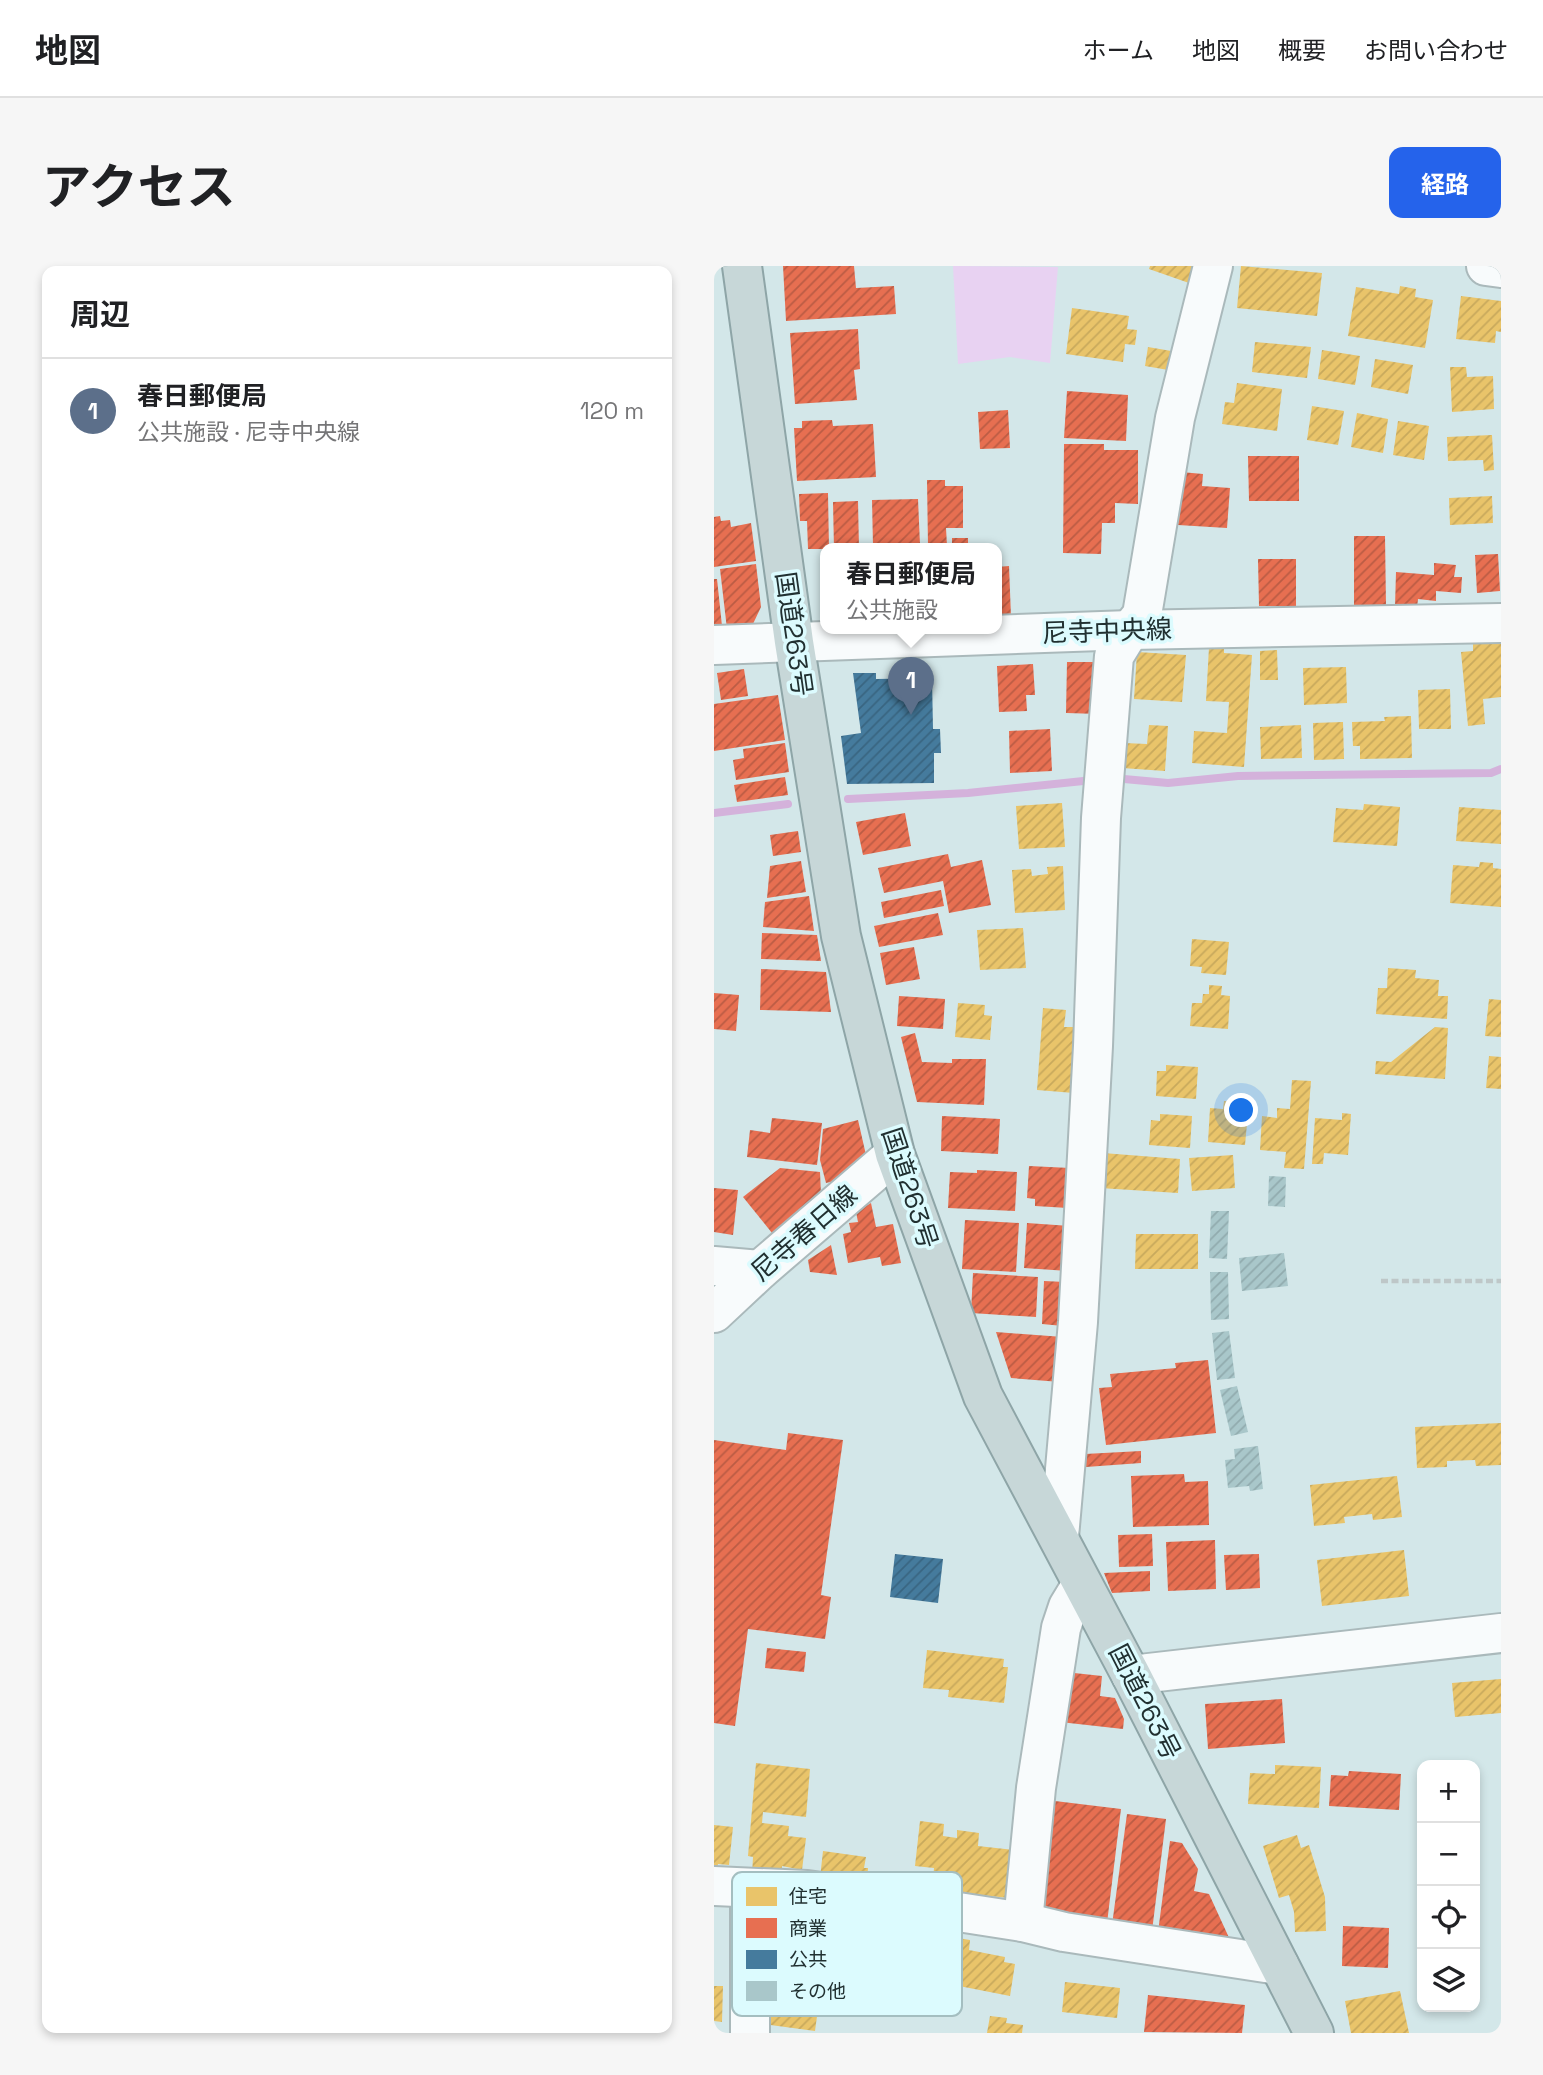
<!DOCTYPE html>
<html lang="ja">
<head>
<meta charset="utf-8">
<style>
  body { margin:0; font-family:"Space Grotesk","Noto Sans JP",sans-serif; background:#f6f6f6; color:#202124 }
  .controls { position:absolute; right:21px; bottom:21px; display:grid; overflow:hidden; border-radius:14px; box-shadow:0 4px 10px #0003 }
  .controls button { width:63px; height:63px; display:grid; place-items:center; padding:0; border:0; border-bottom:2px solid #e0e0e0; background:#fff; color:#202124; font:35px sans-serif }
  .you { position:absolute; left:528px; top:845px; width:24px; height:24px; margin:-18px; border:5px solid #fff; border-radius:50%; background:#1a73e8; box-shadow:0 0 0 10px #1a73e833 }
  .badge { display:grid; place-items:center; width:46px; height:46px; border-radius:50%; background:#2563eb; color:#fff; font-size:23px; font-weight:700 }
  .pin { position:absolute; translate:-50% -58px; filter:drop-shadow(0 2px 4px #0008) }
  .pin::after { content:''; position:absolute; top:37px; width:24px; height:21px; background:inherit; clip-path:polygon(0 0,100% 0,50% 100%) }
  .popup { position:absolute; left:106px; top:277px; width:182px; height:91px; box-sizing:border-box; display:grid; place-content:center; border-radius:14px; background:#fff; filter:drop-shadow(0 2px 5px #0005); font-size:23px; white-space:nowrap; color:#757577 }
  .popup b { font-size:26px; color:#202124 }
  .popup::after { content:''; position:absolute; left:50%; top:100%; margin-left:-14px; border:14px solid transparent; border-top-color:#fff }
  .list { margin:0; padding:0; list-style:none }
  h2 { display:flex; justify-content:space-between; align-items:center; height:91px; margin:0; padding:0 28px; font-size:30px }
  h2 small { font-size:23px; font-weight:400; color:#757577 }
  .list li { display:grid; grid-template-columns:46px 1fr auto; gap:21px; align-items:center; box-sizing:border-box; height:105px; padding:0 28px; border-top:2px solid #e0e0e0 }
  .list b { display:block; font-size:26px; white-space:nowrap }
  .list p { margin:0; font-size:23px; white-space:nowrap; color:#757577 }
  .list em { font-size:23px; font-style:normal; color:#757577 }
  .icon { flex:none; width:38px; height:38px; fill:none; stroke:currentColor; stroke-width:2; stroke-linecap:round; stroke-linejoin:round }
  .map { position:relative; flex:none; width:787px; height:1767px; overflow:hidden; border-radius:14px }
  header { display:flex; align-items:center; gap:42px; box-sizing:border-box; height:98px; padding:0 35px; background:#fff; border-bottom:2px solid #e0e0e0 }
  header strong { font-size:33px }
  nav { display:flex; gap:38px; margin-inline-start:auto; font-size:24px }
  .intro { display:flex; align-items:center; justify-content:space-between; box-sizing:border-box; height:168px; padding:0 42px }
  h1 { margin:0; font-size:49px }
  .button { padding:18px 32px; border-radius:14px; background:#2563eb; color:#fff; font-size:24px; font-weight:700 }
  main { display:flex; gap:42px; padding:0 42px }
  aside { flex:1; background:#fff; border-radius:14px; box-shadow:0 4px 10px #0003 }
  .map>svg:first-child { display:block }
</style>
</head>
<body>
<header>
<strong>地図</strong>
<nav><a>ホーム</a><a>地図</a><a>概要</a><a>お問い合わせ</a></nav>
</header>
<div class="intro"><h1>アクセス</h1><a class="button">経路</a></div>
<main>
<aside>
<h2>周辺<small></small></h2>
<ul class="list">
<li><span class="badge" style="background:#5c6f8a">1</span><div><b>春日郵便局</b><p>公共施設 · 尼寺中央線</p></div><em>120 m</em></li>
</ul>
</aside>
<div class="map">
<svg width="787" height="1767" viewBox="0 0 787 1767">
  <defs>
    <pattern id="homes-hatch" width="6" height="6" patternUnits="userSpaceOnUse" patternTransform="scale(1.75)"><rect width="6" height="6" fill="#e9c46a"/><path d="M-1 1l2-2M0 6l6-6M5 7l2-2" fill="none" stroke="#c8a95c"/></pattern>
    <pattern id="shops-hatch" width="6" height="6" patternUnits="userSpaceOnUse" patternTransform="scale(1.75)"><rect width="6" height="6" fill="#e76f51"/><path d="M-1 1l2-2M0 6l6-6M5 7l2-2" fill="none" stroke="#bb5c44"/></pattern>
    <pattern id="public-hatch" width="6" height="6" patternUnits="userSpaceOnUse" patternTransform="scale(1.75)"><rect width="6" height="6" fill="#457b9d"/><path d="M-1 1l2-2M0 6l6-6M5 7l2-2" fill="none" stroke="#396581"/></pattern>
    <pattern id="building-hatch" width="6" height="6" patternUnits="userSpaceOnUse" patternTransform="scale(1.75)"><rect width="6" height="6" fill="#a9c7ca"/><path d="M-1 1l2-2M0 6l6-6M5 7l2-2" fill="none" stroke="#91abae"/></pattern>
  </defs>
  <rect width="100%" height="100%" fill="#d3e7e9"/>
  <polygon fill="#e8d2f2" points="239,0 344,1 336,97 296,91 244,98"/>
  <g fill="url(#homes-hatch)">
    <polygon points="436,0 480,0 475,17 435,3"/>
    <polygon points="527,0 608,7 603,50 523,42"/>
    <polygon points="686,20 702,23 701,31 719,34 711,82 634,70 642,21 685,28"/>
    <polygon points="747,30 787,35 787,66 782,65 781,77 742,73"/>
    <polygon points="358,42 415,50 413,63 423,64 421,79 411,78 409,96 352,88"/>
    <polygon points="541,76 597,81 593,112 538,106"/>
    <polygon points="434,81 463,86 460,105 431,100"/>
    <polygon points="608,84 646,90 641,119 604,113"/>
    <polygon points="661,93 699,99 694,128 657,121"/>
    <polygon points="736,101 752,101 753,111 779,110 780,143 738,146"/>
    <polygon points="523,117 568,123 563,165 508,158 511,136 520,137"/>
    <polygon points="598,140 630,145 624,179 593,174"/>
    <polygon points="643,147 674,153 669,187 637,181"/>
    <polygon points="684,155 715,160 710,194 679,189"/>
    <polygon points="778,169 780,204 770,205 769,194 734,195 733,171"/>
    <polygon points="778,230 779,257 736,259 735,232"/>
    <polygon points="787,375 787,431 769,433 771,458 754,460 747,386 759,385 759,378"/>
    <polygon points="495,381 510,382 510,387 538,389 530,501 478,497 480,465 513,467 515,436 492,435"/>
    <polygon points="563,384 564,414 546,414 546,385"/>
    <polygon points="423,386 472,389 468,436 420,433"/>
    <polygon points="632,401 633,437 590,439 589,402"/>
    <polygon points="736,423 737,463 705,463 704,424"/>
    <polygon points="697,450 698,492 646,493 646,480 639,480 638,456 671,455 670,451"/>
    <polygon points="629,456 630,493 600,494 599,457"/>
    <polygon points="435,459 454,460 451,505 408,502 410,477 433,478"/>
    <polygon points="587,459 588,492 547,493 546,461"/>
    <polygon points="348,537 351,581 305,583 302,540"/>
    <polygon points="650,538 686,541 683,580 619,576 622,542 649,544"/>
    <polygon points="745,541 787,544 787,578 742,575"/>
    <polygon points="766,596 779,597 779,602 787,603 787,641 736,637 739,599 765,601"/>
    <polygon points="349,600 351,644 301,647 298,604 317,603 318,610 334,608 333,601"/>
    <polygon points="309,662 312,702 266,704 263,664"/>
    <polygon points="478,673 515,676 512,709 487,707 488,701 476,700"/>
    <polygon points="674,702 702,704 701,712 725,714 724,730 734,730 733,753 662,748 664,722 673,722"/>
    <polygon points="495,719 508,720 507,729 516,730 514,763 476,760 478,737 488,737 489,728 495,728"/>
    <polygon points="775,733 787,734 787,771 771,770"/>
    <polygon points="244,737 271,739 270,749 278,750 276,774 241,771"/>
    <polygon points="329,742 352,744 350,761 364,761 360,827 323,824"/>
    <polygon points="721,761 734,762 731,813 661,808 662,795 677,796"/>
    <polygon points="775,790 787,791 787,823 772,822"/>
    <polygon points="452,799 484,801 482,833 442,830 443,805 452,805"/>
    <polygon points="578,814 597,815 590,903 570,902 572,886 546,884 548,850 563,852 563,842 576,843"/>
    <polygon points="510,835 535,836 531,879 494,876 496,842 509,843"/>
    <polygon points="628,847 637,848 634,889 610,887 609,898 598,898 601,852 628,854"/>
    <polygon points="446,848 478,850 476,882 435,879 437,854 446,855"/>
    <polygon points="389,887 466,893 464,927 386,922"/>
    <polygon points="519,889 521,922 478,925 475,892"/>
    <polygon points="422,968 484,968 484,1003 421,1003"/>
    <polygon points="787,1157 787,1199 762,1200 761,1194 733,1195 733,1201 703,1202 701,1161"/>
    <polygon points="683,1210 688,1251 659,1254 658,1248 630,1251 631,1257 600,1260 596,1219"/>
    <polygon points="690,1284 695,1330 608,1340 603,1294"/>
    <polygon points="213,1384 290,1393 289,1401 294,1401 290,1437 234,1431 235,1424 209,1422"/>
    <polygon points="787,1413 787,1447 741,1451 738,1417"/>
    <polygon points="42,1497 96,1503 92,1551 49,1546 48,1557 75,1560 74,1570 92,1572 88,1604 68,1600 67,1608 38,1609 39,1591 34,1590"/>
    <polygon points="561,1499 607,1501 605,1542 534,1538 536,1507 561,1508"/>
    <polygon points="206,1555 230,1558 229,1570 243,1572 243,1564 265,1567 264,1580 300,1584 295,1632 218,1624 220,1602 201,1600"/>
    <polygon points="0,1559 19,1561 15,1599 4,1598 3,1606 0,1606"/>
    <polygon points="583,1569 587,1582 595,1579 611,1631 612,1665 581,1666 580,1646 575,1629 565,1632 549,1580"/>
    <polygon points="109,1585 152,1591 150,1602 154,1602 153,1614 106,1612"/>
    <polygon points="65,1646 118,1654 111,1695 61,1687 63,1677 60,1676"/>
    <polygon points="174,1656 199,1661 196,1681 200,1682 197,1696 214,1699 220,1672 226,1673 226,1669 256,1674 255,1684 291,1691 290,1696 301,1698 296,1730 240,1719 239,1726 226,1724 227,1713 175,1701 173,1713 121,1704 125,1684 122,1684 127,1660 135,1662 137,1657 173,1663"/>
    <polygon points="351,1716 406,1722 403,1752 348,1746"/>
    <polygon points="0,1720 9,1720 8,1756 0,1755"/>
    <polygon points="55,1721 106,1728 101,1765 49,1758"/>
    <polygon points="686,1725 695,1767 637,1767 631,1735"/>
    <polygon points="276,1750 293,1752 292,1757 309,1759 308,1767 273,1767"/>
  </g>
  <g fill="url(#shops-hatch)">
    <polygon points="69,0 140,0 142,22 180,20 182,48 72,55"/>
    <polygon points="144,63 146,103 140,104 143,134 81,138 76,67"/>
    <polygon points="353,125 414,129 412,175 350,172"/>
    <polygon points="294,144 296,182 266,183 264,146"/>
    <polygon points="118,154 119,160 159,158 162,211 83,215 80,162 88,162 88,155"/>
    <polygon points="350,178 390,178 390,184 424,184 424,238 401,237 401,257 388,257 387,288 349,287"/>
    <polygon points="534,190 585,190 585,235 535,235"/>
    <polygon points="467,206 489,208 488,220 516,222 513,262 464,259"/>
    <polygon points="213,214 231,214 231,220 249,220 249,262 232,262 233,280 214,280"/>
    <polygon points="114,227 115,283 94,283 93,255 86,255 85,228"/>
    <polygon points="204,233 206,279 159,279 158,234"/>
    <polygon points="144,235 145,283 120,283 119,236"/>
    <polygon points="6,250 7,255 16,254 17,261 37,257 42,295 0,301 0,251"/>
    <polygon points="640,270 671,270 672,340 640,341"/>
    <rect x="238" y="272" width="16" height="11"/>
    <polygon points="784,288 786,325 763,327 761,289"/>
    <polygon points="544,293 582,293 582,340 545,340"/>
    <polygon points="720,297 742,299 740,311 748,311 747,327 722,325 722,335 704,333 703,342 681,341 682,306 720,309"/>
    <polygon points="42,298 47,341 38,360 13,363 6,303"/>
    <polygon points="295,300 297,351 283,351 283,301"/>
    <polygon points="0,313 3,313 8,360 0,361"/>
    <polygon points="353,396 386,396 385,448 352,447"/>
    <polygon points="319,398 321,429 312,429 313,445 285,446 283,400"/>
    <polygon points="30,403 34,430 7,434 3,407"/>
    <polygon points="64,429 71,474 0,485 0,438"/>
    <polygon points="336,463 338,505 296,507 295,465"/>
    <polygon points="71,477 75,506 22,514 19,494 30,492 29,483"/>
    <polygon points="71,511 74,529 23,536 20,519"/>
    <polygon points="191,547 197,580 149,589 142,556"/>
    <polygon points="84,565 87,586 59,590 56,569"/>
    <polygon points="234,588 237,601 268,594 277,639 235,647 229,615 170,627 164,602"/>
    <polygon points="87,595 92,626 53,632 56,600"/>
    <polygon points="227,624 230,640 170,652 167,636"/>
    <polygon points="95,630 100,665 49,661 51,636"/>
    <polygon points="224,647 229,669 165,681 160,660"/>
    <polygon points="48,667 103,669 107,695 47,693"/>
    <polygon points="200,681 206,713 172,719 166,687"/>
    <polygon points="47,703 112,706 117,746 46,744"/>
    <polygon points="0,727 25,729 22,765 0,763"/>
    <polygon points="185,730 231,733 229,763 183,760"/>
    <polygon points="201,767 208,796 238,797 238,793 272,793 270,839 203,836 187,771"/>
    <polygon points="228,850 286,853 284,888 227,885"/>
    <polygon points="58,852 108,857 103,899 33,891 36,864 56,867"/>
    <polygon points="144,854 152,889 125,914 112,917 106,894 109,863"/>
    <polygon points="315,900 356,902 354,942 321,940 321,933 313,932"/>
    <polygon points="66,902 106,906 107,928 58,967 29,931"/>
    <polygon points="263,904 303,906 301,945 234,942 236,906 263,907"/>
    <polygon points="0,922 24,924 19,969 0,966"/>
    <polygon points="157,937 162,961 179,958 187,997 168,1000 166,991 134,997 129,968 137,966 135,957 144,956 142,946"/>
    <polygon points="251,954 305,957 302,1006 248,1003"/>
    <polygon points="313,957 356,960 354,1005 310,1002"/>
    <polygon points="117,979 123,1009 96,1006 94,994"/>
    <polygon points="259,1007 324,1011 322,1051 257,1047"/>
    <polygon points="330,1015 351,1016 349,1060 328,1058"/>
    <polygon points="282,1066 349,1071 346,1116 297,1112"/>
    <polygon points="494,1094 502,1167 392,1179 385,1122 398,1121 396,1108 462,1102 461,1097"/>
    <polygon points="74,1167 129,1174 107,1329 117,1331 111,1373 34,1363 21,1460 0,1457 0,1174 72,1184"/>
    <polygon points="427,1185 427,1197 372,1201 371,1188"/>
    <polygon points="470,1208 471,1216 494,1215 495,1259 419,1261 417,1210"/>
    <polygon points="438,1268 439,1300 405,1301 404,1269"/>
    <polygon points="501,1274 502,1323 454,1325 452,1276"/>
    <polygon points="545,1288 546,1322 512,1324 510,1289"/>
    <polygon points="436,1305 436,1325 398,1327 390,1307"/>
    <polygon points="53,1382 92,1386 90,1406 51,1402"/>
    <polygon points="351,1406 388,1410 386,1430 401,1432 410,1453 409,1463 346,1456"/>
    <polygon points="568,1433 571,1477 494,1483 491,1438"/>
    <polygon points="635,1505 687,1508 685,1544 615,1540 617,1509 634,1510"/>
    <polygon points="341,1535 407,1543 393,1657 326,1648"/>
    <polygon points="413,1548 452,1553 438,1665 398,1659"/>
    <polygon points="456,1575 468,1577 484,1603 480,1625 495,1628 517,1676 444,1666"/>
    <polygon points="629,1660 675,1662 674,1702 628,1700"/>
    <polygon points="434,1729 531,1739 528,1767 430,1766"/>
  </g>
  <g fill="url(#public-hatch)">
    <polygon points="139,407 162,407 162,413 218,412 219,463 226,463 227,487 220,487 220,517 133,518 127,470 147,467"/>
    <polygon points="181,1288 229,1293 224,1337 176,1331"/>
  </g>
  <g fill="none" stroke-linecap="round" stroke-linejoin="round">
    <g stroke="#d4b2db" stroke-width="8">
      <polyline points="399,512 454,517 524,510 777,507 787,503"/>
      <polyline points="134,533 254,527 379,514"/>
      <polyline points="0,547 74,538"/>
    </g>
  </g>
  <g fill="url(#building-hatch)">
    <polygon points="555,910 572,911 571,941 554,940"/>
    <polygon points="497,945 515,945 513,993 495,992"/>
    <polygon points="570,987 574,1020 528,1025 525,992"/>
    <polygon points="496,1006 514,1006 515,1053 497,1054"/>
    <polygon points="515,1065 521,1112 503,1114 498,1067"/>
    <polygon points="523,1120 534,1166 517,1170 506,1124"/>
    <polygon points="544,1180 549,1223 536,1225 535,1220 514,1222 511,1194 521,1193 520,1183"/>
  </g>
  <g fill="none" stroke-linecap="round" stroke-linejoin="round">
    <g stroke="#aab9bb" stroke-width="42">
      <g id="minor">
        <polyline points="772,0 787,2"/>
        <polyline points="0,379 416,364 787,357"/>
        <polyline points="0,1000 46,1004"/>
        <polyline points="0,1047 46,1004 181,888"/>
        <polyline points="345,1271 364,1056 379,780 387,552 400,390 416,364 428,349 461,152 499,0"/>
        <polyline points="417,1409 787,1367"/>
        <polyline points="0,1620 93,1624 160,1633 309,1656 350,1666 565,1699"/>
        <polyline points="309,1656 322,1522 347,1362 354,1341 368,1318"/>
        <polyline points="36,1767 36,1622"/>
      </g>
    </g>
    <g stroke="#8ea5a7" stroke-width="42">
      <polyline id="highway" points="28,0 80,376 127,670 181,888 269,1130 417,1409 600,1767"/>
    </g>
    <polyline stroke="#bec7c8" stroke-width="4.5" stroke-dasharray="7 3.5" stroke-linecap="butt" points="667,1015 787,1015"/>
    <use href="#minor" stroke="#f8fbfc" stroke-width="38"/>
    <use href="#highway" stroke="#c7d7d8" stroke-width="38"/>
  </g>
  <g text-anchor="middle" stroke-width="7" stroke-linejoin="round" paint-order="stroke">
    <g font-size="26" fill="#213031" stroke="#dcfbfe">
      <text transform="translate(393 365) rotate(-2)" y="9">尼寺中央線</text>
      <text transform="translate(80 368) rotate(82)" y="9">国道263号</text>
      <text transform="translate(196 922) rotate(72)" y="9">国道263号</text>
      <text transform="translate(90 967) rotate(-41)" y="9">尼寺春日線</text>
      <text transform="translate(431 1436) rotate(63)" y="9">国道263号</text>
    </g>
  </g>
  <rect x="18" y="1606" width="230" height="144" rx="10" fill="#dcfbfe" stroke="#a4bec0" stroke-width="2"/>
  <rect x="32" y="1621" width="31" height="19" fill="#e9c46a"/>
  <rect x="32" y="1652" width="31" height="20" fill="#e76f51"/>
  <rect x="32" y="1684" width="31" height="19" fill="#457b9d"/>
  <rect x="32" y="1715" width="31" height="20" fill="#a9c7ca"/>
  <g font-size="19" fill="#213031">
    <text x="75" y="1637">住宅</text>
    <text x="75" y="1669">商業</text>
    <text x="75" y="1700">公共</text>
    <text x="75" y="1732">その他</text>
  </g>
</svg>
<div class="controls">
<button>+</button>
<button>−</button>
<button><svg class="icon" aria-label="locate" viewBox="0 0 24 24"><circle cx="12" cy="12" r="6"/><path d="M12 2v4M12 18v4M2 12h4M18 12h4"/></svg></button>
<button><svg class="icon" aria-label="layers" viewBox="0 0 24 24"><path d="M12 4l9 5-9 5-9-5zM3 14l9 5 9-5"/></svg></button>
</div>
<div class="you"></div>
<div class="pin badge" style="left:197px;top:449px;background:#5c6f8a">1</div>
<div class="popup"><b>春日郵便局</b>公共施設</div>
</div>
</main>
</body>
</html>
